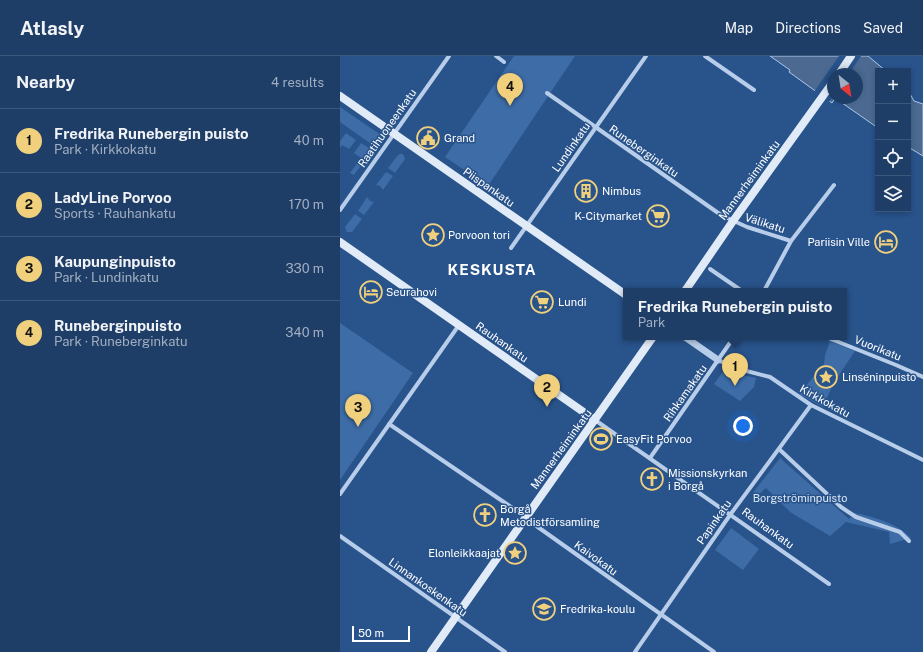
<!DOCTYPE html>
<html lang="en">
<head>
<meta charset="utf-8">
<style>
  body { margin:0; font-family:"Public Sans",sans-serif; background:#26456e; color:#f1f3f6 }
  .controls { position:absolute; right:12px; top:12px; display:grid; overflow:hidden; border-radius:0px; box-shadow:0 2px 6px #0003 }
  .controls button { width:36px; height:36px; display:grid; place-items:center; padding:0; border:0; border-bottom:1px solid #3c577c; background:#1e3e68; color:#f1f3f6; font:20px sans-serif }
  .compass { position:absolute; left:487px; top:12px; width:36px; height:36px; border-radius:50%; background:#1e3e68; box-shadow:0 2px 6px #0003; rotate:150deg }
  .scale { position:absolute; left:12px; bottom:10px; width:58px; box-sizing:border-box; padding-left:4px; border:2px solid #fff; border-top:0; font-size:11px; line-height:14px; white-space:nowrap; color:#fff; -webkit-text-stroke:3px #28538b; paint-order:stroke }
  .you { position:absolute; left:403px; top:370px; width:14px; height:14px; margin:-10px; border:3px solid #fff; border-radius:50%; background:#1a73e8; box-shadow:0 0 0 6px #1a73e833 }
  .badge { display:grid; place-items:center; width:26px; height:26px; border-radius:50%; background:#f1d07d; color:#111; font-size:13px; font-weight:700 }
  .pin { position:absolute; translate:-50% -33px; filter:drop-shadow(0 1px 2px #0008) }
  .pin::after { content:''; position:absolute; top:21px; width:14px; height:12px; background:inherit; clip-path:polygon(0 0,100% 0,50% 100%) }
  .popup { position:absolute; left:283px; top:232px; width:224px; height:52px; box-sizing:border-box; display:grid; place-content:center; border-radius:0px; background:#1e3e68; filter:drop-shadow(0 1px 3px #0005); font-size:13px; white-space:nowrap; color:#a1aec0 }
  .popup b { font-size:15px; color:#f1f3f6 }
  .popup::after { content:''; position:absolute; left:50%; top:100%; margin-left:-8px; border:8px solid transparent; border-top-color:#1e3e68 }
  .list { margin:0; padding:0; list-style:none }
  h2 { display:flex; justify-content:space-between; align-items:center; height:52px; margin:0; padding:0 16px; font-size:17px }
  h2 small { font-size:13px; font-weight:400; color:#a1aec0 }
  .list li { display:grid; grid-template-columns:26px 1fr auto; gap:12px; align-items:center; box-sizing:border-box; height:64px; padding:0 16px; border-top:1px solid #3c577c }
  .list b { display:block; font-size:15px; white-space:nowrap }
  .list p { margin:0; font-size:13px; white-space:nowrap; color:#a1aec0 }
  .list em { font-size:13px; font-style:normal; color:#a1aec0 }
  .icon { flex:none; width:22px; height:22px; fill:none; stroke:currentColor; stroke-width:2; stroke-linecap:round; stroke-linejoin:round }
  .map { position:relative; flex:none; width:583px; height:596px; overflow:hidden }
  header { display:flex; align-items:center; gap:24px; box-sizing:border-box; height:56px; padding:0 20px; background:#1e3e68; border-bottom:1px solid #3c577c }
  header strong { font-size:19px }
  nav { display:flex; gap:22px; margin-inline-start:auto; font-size:14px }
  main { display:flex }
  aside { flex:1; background:#1e3e68 }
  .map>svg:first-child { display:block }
</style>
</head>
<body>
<header>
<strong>Atlasly</strong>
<nav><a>Map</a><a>Directions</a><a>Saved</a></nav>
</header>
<main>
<aside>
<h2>Nearby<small>4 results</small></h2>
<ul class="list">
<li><span class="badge">1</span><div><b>Fredrika Runebergin puisto</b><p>Park · Kirkkokatu</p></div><em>40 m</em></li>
<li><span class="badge">2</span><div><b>LadyLine Porvoo</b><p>Sports · Rauhankatu</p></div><em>170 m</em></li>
<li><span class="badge">3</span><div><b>Kaupunginpuisto</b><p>Park · Lundinkatu</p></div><em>330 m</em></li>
<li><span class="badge">4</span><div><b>Runeberginpuisto</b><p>Park · Runeberginkatu</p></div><em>340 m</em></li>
</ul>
</aside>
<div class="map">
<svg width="583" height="596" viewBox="0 0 583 596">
  <rect width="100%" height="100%" fill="#28538b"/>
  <g fill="#3d6ca7">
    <polygon points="174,0 235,0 148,130 105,101"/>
    <polygon points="0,51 41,79 34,90 0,66"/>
    <polygon points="6,77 16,84 9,93 2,89 0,92 0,85"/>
    <polygon points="21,87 32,94 14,119 10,117 21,102 14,97"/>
    <polygon points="60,98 63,98 65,103 55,117 48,112 58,99"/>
    <polygon points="46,116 53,120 43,134 40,130 36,129"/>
    <polygon points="27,141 30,145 34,146 24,159 18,155"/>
    <polygon points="15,158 22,163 12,176 7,176 5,171"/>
    <polygon points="0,267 73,317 0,424"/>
    <polygon points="490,285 515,295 493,328 483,351 459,338 484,308 485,299"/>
    <polygon points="385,315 416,322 414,331 400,345 374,328 382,317"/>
    <path d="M440 402 509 463 515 457C534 461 557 467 571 482L550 488 549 476 506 466 490 480 450 456 426 432 416 441 412 438Z"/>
    <polygon points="391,472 419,493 403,514 375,494"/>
  </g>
  <g fill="#4b6991" stroke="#acc8ea" fill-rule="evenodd">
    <path d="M430 0H528L546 15H538V72L495 42 492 47 449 16 450 14ZM493 18H517V42H493Z"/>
    <polygon points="568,34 574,45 583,48 583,100 568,91"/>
  </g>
  <polygon fill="#28538b" points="499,0 521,0 509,18 493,18 493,40 489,46 474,36"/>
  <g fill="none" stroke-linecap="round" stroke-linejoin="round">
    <g stroke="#b7cde9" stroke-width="4">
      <polyline points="156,0 164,6"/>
      <polyline points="365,0 414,34"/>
      <polyline points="207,37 381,159 407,171 451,185"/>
      <polyline points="0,154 109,0"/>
      <polyline points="171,192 306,0"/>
      <polyline points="370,213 402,235"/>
      <polyline points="424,235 451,185 494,129"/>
      <polyline points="486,281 556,309 583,321"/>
      <polyline points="378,304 395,312 430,321 471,349 583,404"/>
      <polyline points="255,364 489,528"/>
      <polyline points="49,368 177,455 195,469 374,596"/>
      <polyline points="439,393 501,451 516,461 560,476 569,485"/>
      <polyline points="310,402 394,281"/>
      <polyline points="0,438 119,269"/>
      <polyline points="0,480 165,596"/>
      <polyline points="295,596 390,459 471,349"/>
    </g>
    <polyline stroke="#b7cde9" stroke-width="7" points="345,281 378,304"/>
    <g stroke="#e1ebf8" stroke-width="8">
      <polyline points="499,18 511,0"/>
      <polyline points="0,40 286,239"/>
      <polyline points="0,186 255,364"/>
      <polyline points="345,235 393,165 493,26"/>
      <polyline points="91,596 313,281"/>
    </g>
  </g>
  <defs>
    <g id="civic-ring" transform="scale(1.15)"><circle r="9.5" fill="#28538b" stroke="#f1d07d" stroke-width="1.5"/><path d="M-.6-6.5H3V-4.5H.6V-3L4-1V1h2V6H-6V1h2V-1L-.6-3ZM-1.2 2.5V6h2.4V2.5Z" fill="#f1d07d"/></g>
    <g id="building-ring" transform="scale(1.15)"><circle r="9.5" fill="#28538b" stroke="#f1d07d" stroke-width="1.5"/><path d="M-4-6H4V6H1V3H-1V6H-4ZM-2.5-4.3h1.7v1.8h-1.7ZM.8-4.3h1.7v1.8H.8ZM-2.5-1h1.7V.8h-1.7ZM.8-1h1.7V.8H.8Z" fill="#f1d07d"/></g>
    <g id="supermarket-ring" transform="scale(1.15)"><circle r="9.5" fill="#28538b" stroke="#f1d07d" stroke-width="1.5"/><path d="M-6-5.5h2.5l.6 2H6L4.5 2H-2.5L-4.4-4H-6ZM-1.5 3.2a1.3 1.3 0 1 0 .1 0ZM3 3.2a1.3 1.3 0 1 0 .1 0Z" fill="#f1d07d"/></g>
    <g id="sight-ring" transform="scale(1.15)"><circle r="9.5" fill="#28538b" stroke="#f1d07d" stroke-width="1.5"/><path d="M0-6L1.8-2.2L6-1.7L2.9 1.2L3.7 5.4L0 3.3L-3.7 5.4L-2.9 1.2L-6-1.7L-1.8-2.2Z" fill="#f1d07d"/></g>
    <g id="hotel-ring" transform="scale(1.15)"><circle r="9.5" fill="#28538b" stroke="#f1d07d" stroke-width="1.5"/><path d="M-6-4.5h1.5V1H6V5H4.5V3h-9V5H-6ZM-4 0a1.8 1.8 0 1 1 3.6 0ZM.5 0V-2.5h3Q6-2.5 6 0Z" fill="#f1d07d"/></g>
    <g id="stadium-ring" transform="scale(1.15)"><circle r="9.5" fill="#28538b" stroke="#f1d07d" stroke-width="1.5"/><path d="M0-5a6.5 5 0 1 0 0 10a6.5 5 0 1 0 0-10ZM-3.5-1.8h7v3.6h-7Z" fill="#f1d07d"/></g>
    <g id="church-ring" transform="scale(1.15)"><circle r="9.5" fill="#28538b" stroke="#f1d07d" stroke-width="1.5"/><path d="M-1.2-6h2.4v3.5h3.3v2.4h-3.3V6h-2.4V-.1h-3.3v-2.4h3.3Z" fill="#f1d07d"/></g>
    <g id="school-ring" transform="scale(1.15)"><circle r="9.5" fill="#28538b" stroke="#f1d07d" stroke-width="1.5"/><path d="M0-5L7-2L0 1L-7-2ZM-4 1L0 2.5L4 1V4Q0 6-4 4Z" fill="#f1d07d"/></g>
  </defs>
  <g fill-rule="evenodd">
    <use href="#civic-ring" x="88" y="82"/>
    <use href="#building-ring" x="246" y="135"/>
    <use href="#supermarket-ring" x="318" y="160"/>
    <use href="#sight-ring" x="93" y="179"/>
    <use href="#hotel-ring" x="546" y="186"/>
    <use href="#hotel-ring" x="31" y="236"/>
    <use href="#supermarket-ring" x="202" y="246"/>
    <use href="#sight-ring" x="486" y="321"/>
    <use href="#stadium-ring" x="261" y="383"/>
    <use href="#church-ring" x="312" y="423"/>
    <use href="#church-ring" x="145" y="459"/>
    <use href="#sight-ring" x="175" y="497"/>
    <use href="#school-ring" x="204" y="553"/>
  </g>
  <g text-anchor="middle" stroke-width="3" stroke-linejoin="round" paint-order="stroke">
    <g font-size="11" fill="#fff" stroke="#28538b">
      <text transform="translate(47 72) rotate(-55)" y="4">Raatihuoneenkatu</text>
      <text transform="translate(231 91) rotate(-55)" y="4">Lundinkatu</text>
      <text transform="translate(304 95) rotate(35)" y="4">Runeberginkatu</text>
      <text transform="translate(409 124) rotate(-54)" y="4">Mannerheiminkatu</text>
      <text transform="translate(149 131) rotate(35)" y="4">Piispankatu</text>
      <text transform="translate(425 167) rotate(18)" y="4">Välikatu</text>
      <text transform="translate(162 286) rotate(35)" y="4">Rauhankatu</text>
      <text transform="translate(538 292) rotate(22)" y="4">Vuorikatu</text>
      <text transform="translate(345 337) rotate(-55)" y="4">Rihkamakatu</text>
      <text transform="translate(485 345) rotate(29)" y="4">Kirkkokatu</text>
      <text transform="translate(221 393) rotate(-54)" y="4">Mannerheiminkatu</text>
      <text transform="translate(374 466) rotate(-55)" y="4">Papinkatu</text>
      <text transform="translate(428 472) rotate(36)" y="4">Rauhankatu</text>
      <text transform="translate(256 502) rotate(36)" y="4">Kaivokatu</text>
      <text transform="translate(88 531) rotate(35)" y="4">Linnankoskenkatu</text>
    </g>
    <g font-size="11" fill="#fff" stroke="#28538b" text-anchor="start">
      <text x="104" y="86">Grand</text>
      <text x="262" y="139">Nimbus</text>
      <text x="302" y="164" text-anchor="end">K-Citymarket</text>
      <text x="108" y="183">Porvoon tori</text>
      <text x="530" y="190" text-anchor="end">Pariisin Ville</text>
      <text x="46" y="240">Seurahovi</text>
      <text x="218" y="250">Lundi</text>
      <text x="502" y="325">Linséninpuisto</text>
      <text x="276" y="387">EasyFit Porvoo</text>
      <text x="328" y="421">Missionskyrkan<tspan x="328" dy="13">i Borgå</tspan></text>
      <text x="160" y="457">Borgå<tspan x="160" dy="13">Metodistförsamling</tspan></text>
      <text x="160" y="501" text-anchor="end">Elonleikkaajat</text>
      <text x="220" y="557">Fredrika-koulu</text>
    </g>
    <g font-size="11" fill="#dbe8f7" stroke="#28538b">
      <text x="460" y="446">Borgströminpuisto</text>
    </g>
    <g font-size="15" font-weight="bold" letter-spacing="1" fill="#fff" stroke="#28538b">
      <text x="152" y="219">KESKUSTA</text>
    </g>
  </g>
</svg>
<div class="controls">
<button>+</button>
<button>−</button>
<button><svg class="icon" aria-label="locate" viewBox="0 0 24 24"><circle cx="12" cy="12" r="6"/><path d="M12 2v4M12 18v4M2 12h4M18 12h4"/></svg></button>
<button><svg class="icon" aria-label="layers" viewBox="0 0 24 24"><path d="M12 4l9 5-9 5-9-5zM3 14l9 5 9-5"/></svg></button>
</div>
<svg class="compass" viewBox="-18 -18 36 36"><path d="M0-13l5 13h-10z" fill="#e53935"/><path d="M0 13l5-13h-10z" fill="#a1aec0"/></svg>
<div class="scale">50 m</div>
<div class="you"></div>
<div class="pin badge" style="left:395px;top:330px">1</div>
<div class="popup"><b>Fredrika Runebergin puisto</b>Park</div>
<div class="pin badge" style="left:207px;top:351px">2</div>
<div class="pin badge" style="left:18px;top:371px">3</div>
<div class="pin badge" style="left:170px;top:50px">4</div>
</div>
</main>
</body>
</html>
